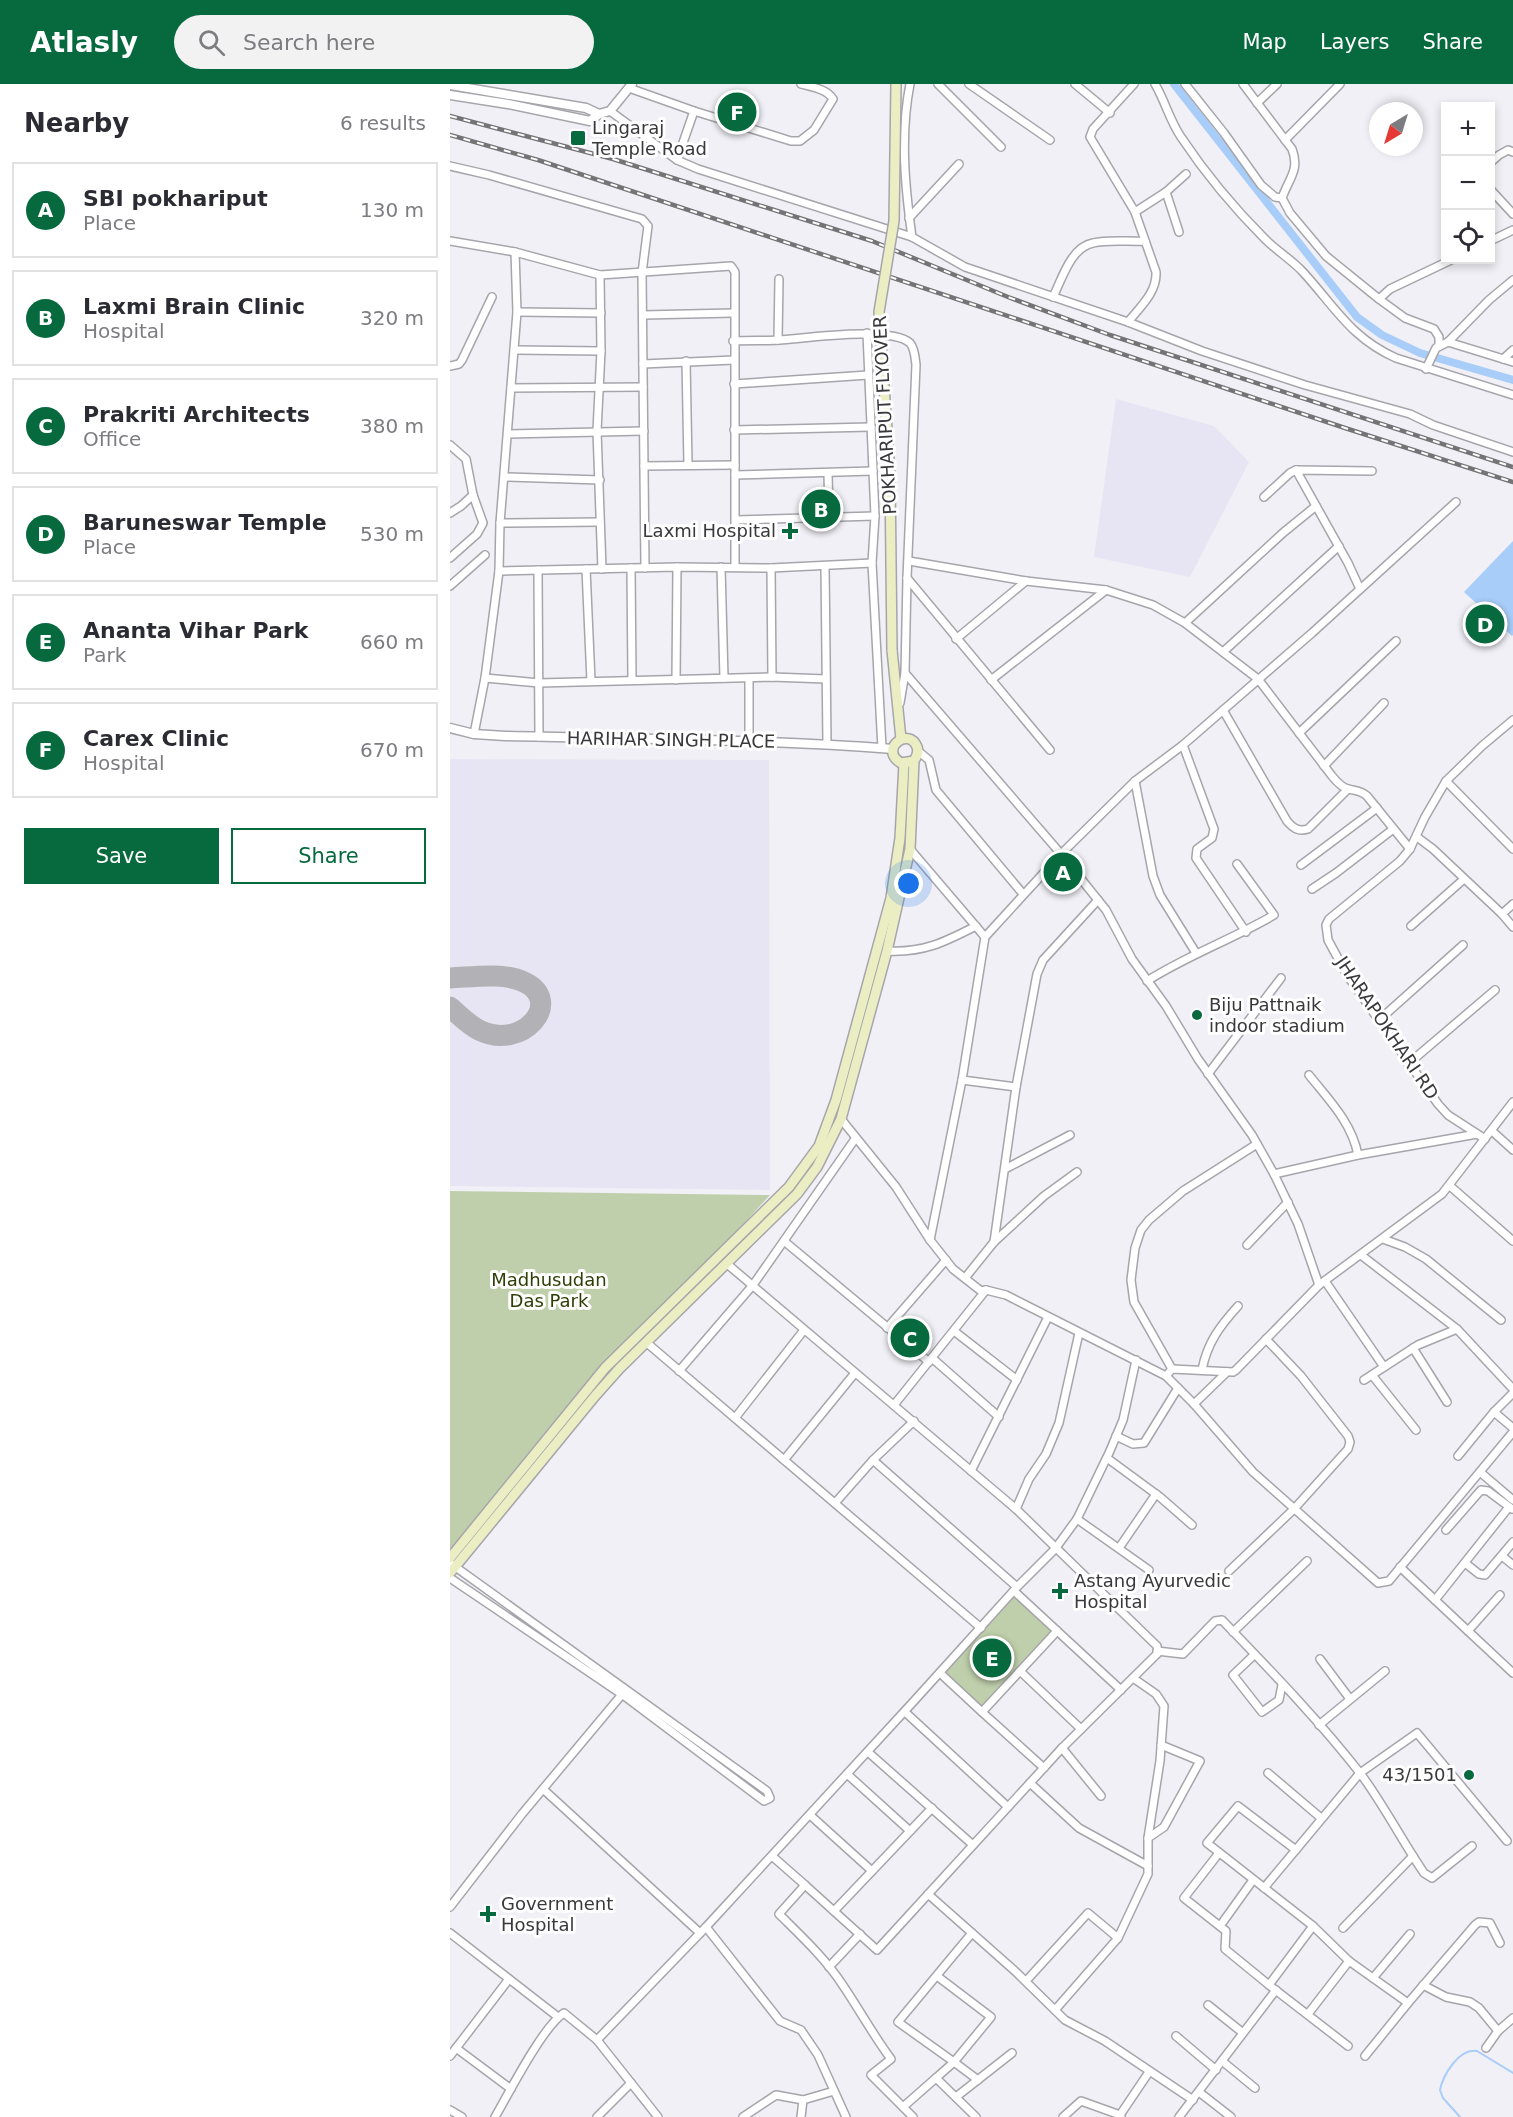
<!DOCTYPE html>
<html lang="en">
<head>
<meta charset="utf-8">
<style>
  body { margin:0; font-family:"DejaVu Sans",sans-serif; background:#f2f2f3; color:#2b2b33 }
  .controls { position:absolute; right:18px; top:18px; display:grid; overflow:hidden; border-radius:0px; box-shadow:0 3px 9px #0003 }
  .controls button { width:54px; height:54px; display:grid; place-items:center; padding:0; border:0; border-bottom:2px solid #e1e1e2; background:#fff; color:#2b2b33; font:30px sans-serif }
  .compass { position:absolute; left:919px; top:18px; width:54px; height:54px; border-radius:50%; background:#fff; box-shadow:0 3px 9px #0003; rotate:218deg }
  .you { position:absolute; left:459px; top:800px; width:21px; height:21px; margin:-15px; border:4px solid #fff; border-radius:50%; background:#1a73e8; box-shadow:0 0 0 9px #1a73e833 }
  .badge { display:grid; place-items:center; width:39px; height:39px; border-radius:50%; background:#076a3f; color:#fff; font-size:20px; font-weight:700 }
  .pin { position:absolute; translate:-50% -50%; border:3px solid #fff; box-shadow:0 2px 6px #0006 }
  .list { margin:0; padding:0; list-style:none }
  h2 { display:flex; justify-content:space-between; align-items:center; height:78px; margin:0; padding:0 24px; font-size:26px }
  h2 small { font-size:20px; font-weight:400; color:#7c7c81 }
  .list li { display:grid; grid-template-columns:39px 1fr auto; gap:18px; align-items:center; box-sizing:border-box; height:96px; margin:0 12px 12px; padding:0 12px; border:2px solid #e1e1e2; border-radius:0px }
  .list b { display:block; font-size:22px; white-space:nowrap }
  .list p { margin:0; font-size:20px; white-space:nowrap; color:#7c7c81 }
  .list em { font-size:20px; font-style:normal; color:#7c7c81 }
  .actions { display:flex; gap:12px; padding:18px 24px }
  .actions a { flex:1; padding:14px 0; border:2px solid #076a3f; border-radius:0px; text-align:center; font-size:21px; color:#076a3f }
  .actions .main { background:#076a3f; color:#fff }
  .icon { flex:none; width:33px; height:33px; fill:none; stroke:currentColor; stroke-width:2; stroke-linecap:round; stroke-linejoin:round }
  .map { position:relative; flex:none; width:1063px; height:2033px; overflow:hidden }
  header { display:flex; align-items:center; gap:36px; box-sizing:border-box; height:84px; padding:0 30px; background:#076a3f; color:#fff }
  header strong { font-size:28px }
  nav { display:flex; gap:33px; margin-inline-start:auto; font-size:21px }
  .search { width:420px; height:54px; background:#f2f2f3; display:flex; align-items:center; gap:15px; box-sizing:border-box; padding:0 21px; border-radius:33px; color:#7c7c81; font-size:22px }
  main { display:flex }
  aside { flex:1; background:#fff }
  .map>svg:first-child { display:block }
</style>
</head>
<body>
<header>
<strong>Atlasly</strong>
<div class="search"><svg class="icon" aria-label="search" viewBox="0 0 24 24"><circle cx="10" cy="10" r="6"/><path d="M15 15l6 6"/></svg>Search here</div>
<nav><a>Map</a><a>Layers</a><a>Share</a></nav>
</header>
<main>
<aside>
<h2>Nearby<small>6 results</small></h2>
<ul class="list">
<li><span class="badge">A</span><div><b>SBI pokhariput</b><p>Place</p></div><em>130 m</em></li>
<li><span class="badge">B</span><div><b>Laxmi Brain Clinic</b><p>Hospital</p></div><em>320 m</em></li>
<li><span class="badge">C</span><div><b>Prakriti Architects</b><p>Office</p></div><em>380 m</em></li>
<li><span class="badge">D</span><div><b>Baruneswar Temple</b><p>Place</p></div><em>530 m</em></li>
<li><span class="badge">E</span><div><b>Ananta Vihar Park</b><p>Park</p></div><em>660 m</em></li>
<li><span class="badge">F</span><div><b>Carex Clinic</b><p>Hospital</p></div><em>670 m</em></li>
</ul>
<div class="actions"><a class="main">Save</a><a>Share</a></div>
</aside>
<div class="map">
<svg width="1063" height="2033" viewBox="0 0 1063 2033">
  <rect width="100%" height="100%" fill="#f1f0f6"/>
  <g fill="#e7e5f3">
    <polygon points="666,315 764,342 799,378 740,493 644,473"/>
    <polygon points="0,675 319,676 320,1106 0,1102"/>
  </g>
  <g fill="#bfcfab">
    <polygon points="0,1107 320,1111 102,1348 0,1474"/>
    <polygon points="564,1508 606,1547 531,1624 492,1588"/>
  </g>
  <polygon fill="#a8cdf9" points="1063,457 1063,551 1062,552 1014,508"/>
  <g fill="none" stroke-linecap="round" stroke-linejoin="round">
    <path stroke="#a8cdf9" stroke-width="2" d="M1010 2033 993 2014 990 2006C993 1991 1009 1964 1027 1967L1063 1989"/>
    <polyline stroke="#a8cdf9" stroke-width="8" points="724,0 907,233 932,251 970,269 1063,296"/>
    <path stroke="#b2b2b6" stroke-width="21" d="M0 894C23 893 53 888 74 898 115 917 73 968 29 946 19 941 9 931 0 923"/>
    <g stroke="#a6a5ab" stroke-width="10">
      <g id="minor">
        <path d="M460 0C450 51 455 103 462 153"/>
        <polyline points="488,0 551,63"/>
        <polyline points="519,0 600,56"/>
        <polyline points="625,0 660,29"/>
        <path d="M705 0C715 17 720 37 731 53 755 89 785 125 815 155 827 167 842 176 853 188 885 223 901 254 946 274L1063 311"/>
        <polyline points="735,0 774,49 811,101 825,113 832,114"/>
        <path d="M793 0 842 65C850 86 839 94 832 114L840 129 876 172 929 215 955 234 984 245 989 253V262"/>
        <path d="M179 4 244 27 341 57H350L364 46 383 15C377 5 362 3 351 0"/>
        <polyline points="807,19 827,0"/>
        <polyline points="160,27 227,76 248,85 462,153 515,183 678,238 752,267 855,301 960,330 983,341 1063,368"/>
        <polyline points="835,56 890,0"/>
        <polyline points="227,76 244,27"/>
        <polyline points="1040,79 1049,71 1058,66 1063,68"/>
        <polyline points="0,82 39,91 192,135 198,142 192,189 195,484"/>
        <polyline points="1040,105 1063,130"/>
        <polyline points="716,108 729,148"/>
        <polyline points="685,128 716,108 736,90"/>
        <polyline points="459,134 509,80"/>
        <polyline points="0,157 65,168 150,191 281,182 285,188 285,483"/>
        <polyline points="1040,157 1063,146"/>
        <polyline points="150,191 151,267 147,347 152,485"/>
        <path d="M603 213C612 195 621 163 643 159 659 155 679 158 695 157"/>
        <polyline points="929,215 940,205 1001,176"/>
        <polyline points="67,228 151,229"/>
        <polyline points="193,231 283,229"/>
        <path d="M678 238C691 222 707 208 706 188L685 128 640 53 643 45 684 0"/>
        <polyline points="417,249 425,432 422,479 432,664"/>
        <polyline points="328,256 329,195"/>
        <path d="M283 257C299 256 315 257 330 256 357 254 441 242 460 259 465 265 465 274 466 281L457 494 455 589"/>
        <polyline points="998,258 1039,216 1063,196"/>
        <polyline points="65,266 151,267"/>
        <polyline points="1053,275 1063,266"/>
        <polyline points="236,277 238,381"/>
        <polyline points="193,280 284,276"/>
        <polyline points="0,282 9,280 12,276 42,213"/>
        <polyline points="976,285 986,264 998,258 1063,278"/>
        <polyline points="284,300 418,291"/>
        <polyline points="61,304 193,303"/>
        <polyline points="284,346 421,343"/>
        <polyline points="58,350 194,347"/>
        <polyline points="0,361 16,375 23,411 33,439 27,450 0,474"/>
        <polyline points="194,382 285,381"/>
        <polyline points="846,386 898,479 910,505"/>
        <polyline points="378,389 379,433"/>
        <polyline points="285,391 423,387"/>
        <polyline points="55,393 150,396"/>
        <polyline points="814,413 840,389 846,386 922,387"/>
        <polyline points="0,429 11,422 23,411"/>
        <polyline points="286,436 425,432"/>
        <polyline points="50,439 150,438"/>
        <path d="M459 477 576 497 656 506 703 521 735 539 808 595 882 692C886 697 891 703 898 705 906 707 910 706 917 712L960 765"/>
        <polyline points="375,482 377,660"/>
        <polyline points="271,483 274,594"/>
        <polyline points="181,484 182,596"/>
        <polyline points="321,484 322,593"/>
        <polyline points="136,485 141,597"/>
        <polyline points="88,486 89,653"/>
        <polyline points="49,487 227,483 321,484 422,479"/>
        <polyline points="457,494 600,666"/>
        <polyline points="0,502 35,471"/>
        <polyline points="735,539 834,448 866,422"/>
        <polyline points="506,555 576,497"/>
        <polyline points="773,568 889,462"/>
        <polyline points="35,594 89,599 322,593 376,595"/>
        <polyline points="299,594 299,657"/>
        <polyline points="226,596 227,483"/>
        <polyline points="541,596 656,506"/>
        <polyline points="450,619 455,589 611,770 535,853"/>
        <path d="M773 626 837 737C843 744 848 748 858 745L898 705"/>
        <polyline points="849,649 946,557"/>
        <polyline points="24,650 35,594 49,487 50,439 67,228 65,168"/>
        <polyline points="733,661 764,745 762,754 747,765 746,774 796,848"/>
        <polyline points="468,667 479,676 486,706 573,810"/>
        <polyline points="874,682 934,619"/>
        <polyline points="685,697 703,792 710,811 746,869"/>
        <polyline points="996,697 1063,765"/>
        <polyline points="967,753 983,765 1052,830 1063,843"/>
        <polyline points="460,765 535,853 512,996 480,1156"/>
        <polyline points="851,781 927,724"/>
        <polyline points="862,805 886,789 942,746"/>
        <polyline points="1052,830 1063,820"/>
        <polyline points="961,842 1014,795"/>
        <path d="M437 867C473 869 495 858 526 842"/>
        <path d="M697 897C738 871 783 855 824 831L787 780"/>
        <polyline points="928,937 1013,861"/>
        <polyline points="958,980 1045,906"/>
        <polyline points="758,990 831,894"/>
        <path d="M859 991C879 1016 902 1039 908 1071"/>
        <polyline points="512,996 566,1003"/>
        <polyline points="391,1035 446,1103 480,1156 503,1185 531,1207 536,1206 556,1211 716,1292 722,1285 783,1288 786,1286 869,1201 992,1110 1063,1018"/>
        <polyline points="1042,1047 1063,1066"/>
        <polyline points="1035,1055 998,1031 988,1020 897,891 878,856 876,841 879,835 950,777 960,765 975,733 996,697 1032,662 1063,636"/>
        <polyline points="555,1085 620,1051"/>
        <polyline points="824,1090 908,1071 1027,1050"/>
        <polyline points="1000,1102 1063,1157"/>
        <polyline points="933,1155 955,1163 976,1175 1051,1236"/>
        <polyline points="334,1157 479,1278"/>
        <polyline points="544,1158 566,1003 587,890 593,876 648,816"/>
        <polyline points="797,1161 838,1118"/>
        <polyline points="911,1171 1007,1245 1063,1305"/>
        <polyline points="276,1179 566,1425 707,1562 708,1569 612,1664 427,1866 355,1801"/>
        <polyline points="515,1194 544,1158 594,1112 627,1088"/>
        <polyline points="875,1197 934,1283"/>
        <polyline points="869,1201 848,1140 824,1090 802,1051 748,975 716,922 682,875 656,826 611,770 685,697 733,661 862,549 1006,418"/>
        <polyline points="437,1244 496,1176"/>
        <polyline points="504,1247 567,1296"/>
        <polyline points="197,1259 531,1544"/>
        <polyline points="963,1264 997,1318"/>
        <polyline points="482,1274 549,1333"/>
        <polyline points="722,1285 684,1218 681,1196 685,1164 691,1146 699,1136 733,1107 807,1060"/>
        <path d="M752 1286C757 1259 770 1242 788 1222"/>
        <polyline points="229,1287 303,1201 405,1055"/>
        <polyline points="922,1291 966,1346"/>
        <polyline points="716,1292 744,1320 803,1388 928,1499 939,1497 1063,1348"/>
        <polyline points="914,1296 968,1261 1007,1245"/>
        <polyline points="744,1320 777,1288"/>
        <polyline points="444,1321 536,1206"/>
        <polyline points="1044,1328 1063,1344"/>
        <polyline points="285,1334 354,1246"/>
        <polyline points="666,1352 683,1360 694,1359 728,1304"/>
        <polyline points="1008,1372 1044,1328 1063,1309"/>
        <polyline points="657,1374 710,1413 742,1441"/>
        <polyline points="334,1376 405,1289"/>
        <polyline points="423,1376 567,1503"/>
        <polyline points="521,1387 598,1233"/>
        <polyline points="1030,1388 1063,1416"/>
        <polyline points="385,1419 423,1376 464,1337"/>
        <polyline points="566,1425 579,1395 596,1370 609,1339 629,1249"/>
        <polyline points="627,1435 699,1486"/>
        <polyline points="996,1446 1031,1406 1038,1407 1062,1425"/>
        <polyline points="669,1464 706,1410"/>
        <polyline points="1052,1472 1063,1481"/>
        <polyline points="0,1479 317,1707 320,1714 314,1717 173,1611 0,1494"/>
        <polyline points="1015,1479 1029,1490 1035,1491 1063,1458"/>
        <polyline points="950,1483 1018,1547 1050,1511"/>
        <polyline points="779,1487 844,1425 898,1365 900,1358 898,1352 851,1292 816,1255"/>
        <polyline points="564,1507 671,1606"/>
        <polyline points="985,1516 1059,1423"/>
        <polyline points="1018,1547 1063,1589"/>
        <polyline points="783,1548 857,1477"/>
        <path d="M707 1567 733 1570 765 1537 772 1536C819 1585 868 1635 910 1689 934 1721 952 1757 974 1789L982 1794 1022 1762"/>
        <polyline points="804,1571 783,1591 812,1628 829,1616 832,1601"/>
        <polyline points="870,1575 900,1615"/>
        <polyline points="570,1587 631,1645"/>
        <polyline points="490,1589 532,1628 607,1547"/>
        <polyline points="683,1594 706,1610 714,1622 710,1677 698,1754"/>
        <polyline points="455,1628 558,1723"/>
        <polyline points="532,1628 594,1684"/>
        <polyline points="869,1641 935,1587"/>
        <polyline points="612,1664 651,1712"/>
        <polyline points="418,1668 523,1761"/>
        <polyline points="818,1689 871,1734"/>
        <polyline points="397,1690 460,1747"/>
        <polyline points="580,1699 629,1744 698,1782"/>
        <polyline points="93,1705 250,1849"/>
        <polyline points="360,1731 422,1787"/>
        <polyline points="846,1766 788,1722 757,1759 863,1842"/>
        <polyline points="769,1769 734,1814 776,1847 775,1865 819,1901"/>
        <path d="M322 1772 355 1801 329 1830C351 1852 375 1874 392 1900 409 1925 423 1951 441 1975L421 1991 453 2023"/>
        <polyline points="814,1804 910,1689 967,1649 1057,1757"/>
        <polyline points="478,1810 566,1888 615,1936 655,1957 743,2016"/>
        <polyline points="0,1823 72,1730 174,1608"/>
        <polyline points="384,1827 482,1724"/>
        <polyline points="770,1842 803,1796"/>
        <polyline points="256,1843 330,1937 351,1946 368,1971 396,2033"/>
        <polyline points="893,1844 963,1772"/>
        <polyline points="0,1849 108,1933"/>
        <polyline points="379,1883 410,1850"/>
        <polyline points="487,1892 541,1933 504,1978 528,1996"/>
        <polyline points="923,1894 960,1850"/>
        <polyline points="576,1897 638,1829 668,1854"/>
        <polyline points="973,1901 996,1913 1020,1918 1029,1924 1048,1947"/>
        <polyline points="758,1921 793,1949"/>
        <polyline points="605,1926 668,1854 698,1790 698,1754 714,1743 750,1677 711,1661"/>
        <polyline points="858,1930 899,1877"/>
        <polyline points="726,1952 766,1986"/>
        <polyline points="147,1956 256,1843 464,1617 567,1503 605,1465 627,1435 659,1369 673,1336 686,1276"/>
        <polyline points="898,1962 819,1901 863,1842 899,1877 958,1919"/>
        <polyline points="6,1964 61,2005"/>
        <polyline points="1036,1964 1048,1947 1063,1934"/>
        <polyline points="0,1972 59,1895"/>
        <polyline points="915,1972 958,1919 1025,1841 1029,1838 1040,1839 1050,1859"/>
        <polyline points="772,1977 805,2004"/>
        <polyline points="486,1994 504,1978 448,1938 522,1849"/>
        <polyline points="749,2008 781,2033"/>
        <polyline points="506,2013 562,1969"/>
        <polyline points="0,2026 12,2033"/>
        <polyline points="670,2031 699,1988"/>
        <path d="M45 2033C59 2009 93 1942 114 1929L147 1956 208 2033"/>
        <polyline points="147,2033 181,1999"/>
        <polyline points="293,2033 326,2011 353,2016"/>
        <polyline points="351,2033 353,2016 384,2007"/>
        <polyline points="463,2033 453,2023 486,1994 526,2033"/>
        <polyline points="613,2033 631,2017 670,2031 671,2033"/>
        <polyline points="729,2033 826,1906"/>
      </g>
    </g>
    <g stroke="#a6a5ab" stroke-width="11">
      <g id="tertiary">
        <polyline points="0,1 136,24 149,30"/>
        <polyline points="0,11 58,20 140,37 149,30 160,27 182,0"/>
        <path d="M0 644 24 650 55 652C184 655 314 655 443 665"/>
      </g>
    </g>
    <g stroke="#a6a5ab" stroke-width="12">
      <g id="secondary">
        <polyline points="442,566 451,655"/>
        <polyline points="0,1474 155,1284 339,1103 369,1062 386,1016 441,814 450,754 454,680"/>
        <path d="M0 1489 145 1312 169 1285 347 1110 367 1083 391 1035 437 867 460 765 464 677C467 672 469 668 467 663 459 642 428 665 451 679L464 677"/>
      </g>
    </g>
    <use href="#minor" stroke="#fff" stroke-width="7"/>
    <use href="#tertiary" stroke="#fff" stroke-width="8"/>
    <use href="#secondary" stroke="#ebeec3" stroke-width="9"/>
    <g stroke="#747376" stroke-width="4.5">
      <g id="rail">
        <polyline points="0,32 163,75 422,157 558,213 660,251 1063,383"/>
        <polyline points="0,51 88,76 895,344 1063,398"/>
      </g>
    </g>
    <use href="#rail" stroke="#fefefe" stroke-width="2" stroke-dasharray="7" stroke-linecap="butt"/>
    <g stroke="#a6a5ab" stroke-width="12" stroke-linecap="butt">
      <polyline id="secondary-bridge" points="442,566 440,390 429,228 444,137 446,0"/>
    </g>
    <use href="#secondary-bridge" stroke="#ebeec3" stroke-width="9"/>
  </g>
  <g fill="#076a3f" stroke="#fefefe" stroke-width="2">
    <rect x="120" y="46" width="16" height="16" rx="3"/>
    <path d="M337 438h6v6h6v6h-6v6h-6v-6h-6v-6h6z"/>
    <circle cx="747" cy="931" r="6"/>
    <path d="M607 1498h6v6h6v6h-6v6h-6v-6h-6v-6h6z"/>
    <circle cx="1019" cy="1691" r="6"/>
    <path d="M35 1821h6v6h6v6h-6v6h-6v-6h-6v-6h6z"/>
  </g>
  <g text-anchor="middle" stroke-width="6" stroke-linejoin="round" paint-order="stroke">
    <g font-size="18" fill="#39383b" stroke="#fefefe" text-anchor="start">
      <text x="142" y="50">Lingaraj<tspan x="142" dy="21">Temple Road</tspan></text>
      <text x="326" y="453" text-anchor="end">Laxmi Hospital</text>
      <text x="759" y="927">Biju Pattnaik<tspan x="759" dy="21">indoor stadium</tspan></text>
      <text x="624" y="1503">Astang Ayurvedic<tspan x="624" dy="21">Hospital</tspan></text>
      <text x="1007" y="1697" text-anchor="end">43/1501</text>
      <text x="51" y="1826">Government<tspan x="51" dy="21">Hospital</tspan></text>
    </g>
    <g font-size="18" fill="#39383b" stroke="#fefefe">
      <text transform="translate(435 331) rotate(-93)" y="6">POKHARIPUT FLYOVER</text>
      <text transform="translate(221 656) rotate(1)" y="6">HARIHAR SINGH PLACE</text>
      <text transform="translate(937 944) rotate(56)" y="6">JHARAPOKHARI RD</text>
    </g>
    <g font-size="18" fill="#2d3f05" stroke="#fefefe">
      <text x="99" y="1202">Madhusudan<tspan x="99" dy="21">Das Park</tspan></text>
    </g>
  </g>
</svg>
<div class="controls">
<button>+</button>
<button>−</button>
<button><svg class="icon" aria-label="locate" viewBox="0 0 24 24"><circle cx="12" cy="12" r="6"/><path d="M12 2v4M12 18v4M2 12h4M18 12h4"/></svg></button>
</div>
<svg class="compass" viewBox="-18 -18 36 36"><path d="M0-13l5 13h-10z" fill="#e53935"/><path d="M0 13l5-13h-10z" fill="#7c7c81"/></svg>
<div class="you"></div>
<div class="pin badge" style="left:613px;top:788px">A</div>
<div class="pin badge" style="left:371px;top:425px">B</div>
<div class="pin badge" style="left:460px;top:1254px">C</div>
<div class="pin badge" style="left:1035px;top:540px">D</div>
<div class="pin badge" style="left:542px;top:1574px">E</div>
<div class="pin badge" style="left:287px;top:28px">F</div>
</div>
</main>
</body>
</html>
